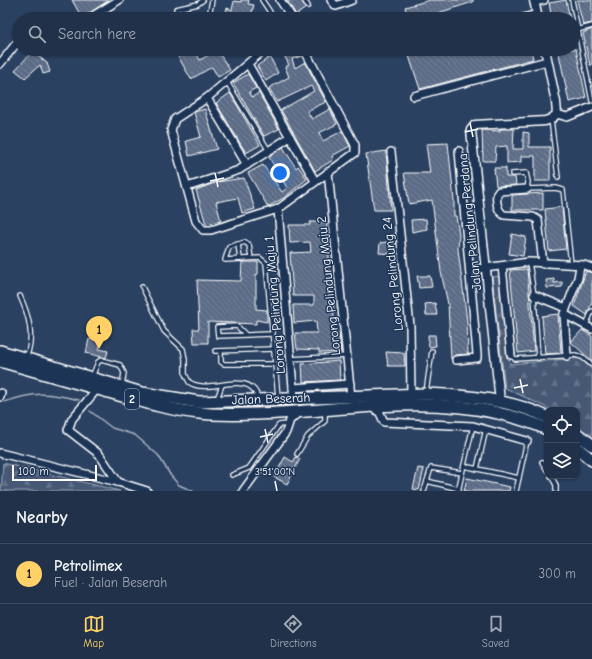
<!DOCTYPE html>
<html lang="en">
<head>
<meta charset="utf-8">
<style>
  body { margin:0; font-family:"Comic Neue",sans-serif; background:#283950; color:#f1f3f6 }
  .controls { position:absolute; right:12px; bottom:12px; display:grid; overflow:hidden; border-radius:8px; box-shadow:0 1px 3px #0004 }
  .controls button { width:36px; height:36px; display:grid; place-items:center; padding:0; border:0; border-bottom:1px solid #3d4c61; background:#203149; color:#f1f3f6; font:20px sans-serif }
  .scale { position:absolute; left:12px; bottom:10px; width:85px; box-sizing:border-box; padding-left:4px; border:2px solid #fff; border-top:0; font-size:11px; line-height:14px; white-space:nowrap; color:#fff; -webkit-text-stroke:3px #1d3557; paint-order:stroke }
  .you { position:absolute; left:280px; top:173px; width:14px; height:14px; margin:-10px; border:3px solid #fff; border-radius:50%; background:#1a73e8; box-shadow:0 0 0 6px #1a73e833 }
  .badge { display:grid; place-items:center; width:26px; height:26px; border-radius:50%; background:#ffd166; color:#111; font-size:13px; font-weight:700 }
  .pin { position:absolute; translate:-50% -33px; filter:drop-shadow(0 1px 2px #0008) }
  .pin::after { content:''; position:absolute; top:21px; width:14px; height:12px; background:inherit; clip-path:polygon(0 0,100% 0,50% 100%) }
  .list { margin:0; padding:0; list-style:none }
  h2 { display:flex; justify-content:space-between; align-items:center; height:52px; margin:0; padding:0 16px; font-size:17px }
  h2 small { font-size:13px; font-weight:400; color:#a2a9b4 }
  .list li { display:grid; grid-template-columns:26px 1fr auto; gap:12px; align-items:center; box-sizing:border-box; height:60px; padding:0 16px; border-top:1px solid #3d4c61 }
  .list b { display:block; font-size:15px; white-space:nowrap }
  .list p { margin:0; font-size:13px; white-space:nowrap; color:#a2a9b4 }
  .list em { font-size:13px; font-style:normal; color:#a2a9b4 }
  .icon { flex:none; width:22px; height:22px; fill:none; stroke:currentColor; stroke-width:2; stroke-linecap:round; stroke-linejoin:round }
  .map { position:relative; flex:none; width:592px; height:491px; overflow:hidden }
  .search { position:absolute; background:#203149; box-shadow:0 1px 3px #0004; left:12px; right:12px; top:12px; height:44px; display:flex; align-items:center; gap:10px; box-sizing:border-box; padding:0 14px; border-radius:22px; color:#a2a9b4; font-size:15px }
  .sheet { height:112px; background:#203149 }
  nav { display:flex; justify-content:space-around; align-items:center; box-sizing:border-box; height:56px; border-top:1px solid #3d4c61; background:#203149; font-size:11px; color:#a2a9b4 }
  nav a { display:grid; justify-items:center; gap:2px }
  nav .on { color:#ffd166 }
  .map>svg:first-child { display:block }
</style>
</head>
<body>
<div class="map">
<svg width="592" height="491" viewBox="0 0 592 491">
  <defs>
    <pattern id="forest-firs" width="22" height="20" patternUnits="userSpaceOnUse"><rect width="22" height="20" fill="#465975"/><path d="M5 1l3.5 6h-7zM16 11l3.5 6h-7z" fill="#62728a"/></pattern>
    <pattern id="building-back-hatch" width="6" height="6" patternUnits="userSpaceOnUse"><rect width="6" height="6" fill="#5b6c86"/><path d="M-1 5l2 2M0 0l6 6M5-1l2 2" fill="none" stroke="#748298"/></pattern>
  </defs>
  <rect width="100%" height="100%" fill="#2a4161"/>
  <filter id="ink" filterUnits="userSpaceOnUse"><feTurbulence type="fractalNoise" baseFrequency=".025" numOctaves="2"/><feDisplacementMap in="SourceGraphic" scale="8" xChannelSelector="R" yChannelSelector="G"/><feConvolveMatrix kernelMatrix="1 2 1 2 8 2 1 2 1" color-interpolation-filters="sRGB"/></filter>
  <g filter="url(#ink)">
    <g fill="url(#forest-firs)" stroke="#a2acba">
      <polygon points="500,276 510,364 580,358 592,370 592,438 577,427 577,410 552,410 505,388 492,277"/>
      <polygon points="3,463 120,491 1,491"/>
    </g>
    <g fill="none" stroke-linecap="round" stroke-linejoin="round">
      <g stroke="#a7b1be" stroke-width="1.5">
        <path d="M4 402C35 392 47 392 79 400"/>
        <polyline points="90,411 112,428 135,435 158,455 171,476 179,485 193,491"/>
      </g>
    </g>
    <g fill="url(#building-back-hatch)" stroke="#fff">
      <polygon points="72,0 109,0 82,18"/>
      <polygon points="241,0 249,0 248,4 254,5 250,19 224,19 227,8 232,10 234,1 241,2"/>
      <polygon points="287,0 301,0 306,8 296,15"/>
      <polygon points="430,0 473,0 473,2 419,19 408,19 405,7"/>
      <polygon points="566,0 570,19 552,19 549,3"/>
      <polygon points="577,0 592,0 592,23 583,25"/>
      <polygon points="592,29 592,65 590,65 583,33"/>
      <polygon points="35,49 51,49 38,56 47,63 50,72 43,74 40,65 25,78 15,70"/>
      <polygon points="185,49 194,49 200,60 217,50 230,70 218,77 212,67 191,79 176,53"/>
      <polygon points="281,49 299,49 302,56 292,59 295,68 305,62 326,102 307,111 312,119 330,109 337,124 319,133 323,141 342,131 350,146 332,156 333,160 315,171 281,110 314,91 311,86 277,102 269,88 289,77 285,67 289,65"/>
      <polygon points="432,49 494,49 494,52 505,49 531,49 533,59 420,89 409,56"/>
      <polygon points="558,49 576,49 586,98 569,102"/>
      <polygon points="270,57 278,73 266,81 257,66"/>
      <polygon points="248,74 256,88 249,92 252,97 259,93 279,129 264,136 233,83"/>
      <polygon points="230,93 260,145 246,153 216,103"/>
      <polygon points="205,109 217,149 189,156 186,141 201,137 194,112"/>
      <polygon points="500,129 514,129 513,149 523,149 523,132 529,133 529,147 550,147 550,181 535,181 535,156 521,156 521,162 507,163 507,146 496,147 495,161 483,161 482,130 500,131"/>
      <polygon points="448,143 454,200 454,216 456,216 459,234 458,249 467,321 468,354 455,355 451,359 448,304 441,272 432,200 409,204 404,173 430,173 426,144"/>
      <polygon points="283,147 296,168 298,166 307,179 285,197 268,207 248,173 263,165 282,192 287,188 269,157"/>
      <polygon points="386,151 391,210 374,210 366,154"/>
      <polygon points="494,168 506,168 506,177 515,177 516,185 496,186"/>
      <polygon points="244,178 255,209 242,213 238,198 216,202 221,221 206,224 196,190 217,182"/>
      <polygon points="543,193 543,210 512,210 512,195"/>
      <polygon points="562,207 566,249 549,251 545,209"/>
      <polygon points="426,219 427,229 412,232 411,220"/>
      <polygon points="310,222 327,222 326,245 329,245 329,265 334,311 333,334 339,333 341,352 319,353 319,350 297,349 295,333 317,333 316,321 294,323 293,305 314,305 314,296 293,296 290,253 311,252 310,242 290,243 289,225 310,225"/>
      <polygon points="512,234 526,237 523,256 509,254"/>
      <polygon points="395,241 395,254 379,253 380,243"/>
      <polygon points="242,262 258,262 258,274 256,275 256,309 267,310 267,322 256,320 256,324 208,322 208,343 194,343 193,329 199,329 197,280 241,281"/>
      <polygon points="527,269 534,351 518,353 510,270"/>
      <polygon points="586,271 592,273 592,302 587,315 574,306"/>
      <polygon points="417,276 430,276 432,287 419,288"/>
      <polygon points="554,279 554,283 562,282 562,287 547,288 546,280"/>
      <polygon points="435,303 437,315 426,315 425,304"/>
      <polygon points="558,314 561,353 545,354 542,316"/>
      <polygon points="582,330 592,336 592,361 571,342"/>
      <polygon points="428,335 435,335 436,346 429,347"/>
      <polygon points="89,339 101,342 99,349 108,351 106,358 86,353"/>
      <polygon points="386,352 404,353 405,366 388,366"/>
      <polygon points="339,361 340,380 303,382 302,364"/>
      <polygon points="285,457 293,462 296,457 300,459 287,484 274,477"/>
      <polygon points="418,468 424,469 419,490 413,489"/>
      <polygon points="467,478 510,487 509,491 464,491"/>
    </g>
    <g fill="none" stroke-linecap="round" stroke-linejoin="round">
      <g stroke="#fff" stroke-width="6">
        <g id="service">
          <polyline points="262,0 270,12 267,19"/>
          <polyline points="304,0 308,6"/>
          <polyline points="572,0 592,101"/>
          <polyline points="176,9 198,4 203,0"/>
          <polyline points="210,11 212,0"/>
          <polyline points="573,31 592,26"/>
          <polyline points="227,82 269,151"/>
          <polyline points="551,119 558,177"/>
          <polyline points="512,174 526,173 528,182 527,189 556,188 563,190 571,264"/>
          <polyline points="238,244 240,259"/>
          <polyline points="251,258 249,245 245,242 229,247 225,260 260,258 266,263 278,397"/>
          <polyline points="529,262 534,295 538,358"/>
          <path d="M142 287 164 331 183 349 185 359V374L189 382C208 396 248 368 258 397"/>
          <path d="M20 296C29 316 35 336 26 358"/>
          <polyline points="586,325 592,311"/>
          <polyline points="246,335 237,326 217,327 218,336 273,334"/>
          <polyline points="215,351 274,349"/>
          <polyline points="221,351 221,362 224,364 275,364"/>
          <polyline points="511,355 515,359 575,355 582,357 592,365"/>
          <polyline points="290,359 347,356"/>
          <polyline points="92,377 98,362 101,360 120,365 124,373 122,386"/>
          <polyline points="426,392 432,351"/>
          <polyline points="217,399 222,385"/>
          <polyline points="297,454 308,436 325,421 325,411"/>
          <polyline points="542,462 547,470"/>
          <polyline points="464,466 519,478"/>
          <polyline points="477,469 486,429"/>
          <polyline points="232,475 249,468 279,425 288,424"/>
          <polyline points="551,476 556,485 556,491"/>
          <polyline points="427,481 459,489"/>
          <polyline points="424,491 431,468 462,473"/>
          <polyline points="458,491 473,426"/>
          <polyline points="516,491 527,441"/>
        </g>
      </g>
      <g stroke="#fff" stroke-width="10">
        <g id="minor">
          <polyline points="280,0 293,19"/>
          <polyline points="331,0 336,6 352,0"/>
          <polyline points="534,2 544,0"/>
          <polyline points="88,19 119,0"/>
          <polyline points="520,19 537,14"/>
          <polyline points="265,49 207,98 175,119 171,130 196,221 203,230 211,230 278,209 355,153 355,145 304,49"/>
          <polyline points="410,51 417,49"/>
          <polyline points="0,64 19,40"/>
          <polyline points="248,64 315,181"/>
          <polyline points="414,96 547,61"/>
          <polyline points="207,98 247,165"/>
          <polyline points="557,114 567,117 592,107"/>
          <polyline points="391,152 410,326 411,394"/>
          <polyline points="328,172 351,397"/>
          <polyline points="187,187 239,170 290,137"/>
          <path d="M527 189 499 191 497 194C496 201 497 211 504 215L533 217 538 220 543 264"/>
          <polyline points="278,209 294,399"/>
          <polyline points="502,266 511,355"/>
          <polyline points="470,270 529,262 584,265 592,268"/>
          <polyline points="534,295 566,308"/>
          <polyline points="564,314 592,329"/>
          <polyline points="567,356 564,314 578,278 580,266"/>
          <polyline points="456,360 477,358 477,354 459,151"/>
          <polyline points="293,388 350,384"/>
          <polyline points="97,389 72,419 68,430 99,454 118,482"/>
          <polyline points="0,397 1,393"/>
          <polyline points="372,407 380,413 384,422 473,426 527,441"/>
          <polyline points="0,453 118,482 147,491"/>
          <polyline points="243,491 286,432 290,420 300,412"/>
        </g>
      </g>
      <g stroke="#fff" stroke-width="11">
        <g id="tertiary">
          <polyline points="534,0 538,19"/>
          <polyline points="500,401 471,130 475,125 545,121 551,119 557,114 556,102 545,49"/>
        </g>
      </g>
      <g stroke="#fff" stroke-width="14">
        <g id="trunk">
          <path d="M0 351 142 393 199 402 426 394C467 396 510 399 547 417"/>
          <path d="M0 361C35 371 70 381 105 391 139 401 175 412 211 414 322 419 441 382 547 429"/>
          <polyline points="577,434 592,445"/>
          <polyline points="577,448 592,460"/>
        </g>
      </g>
      <use href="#service" stroke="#1d3557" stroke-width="3.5"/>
      <use href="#minor" stroke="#1d3557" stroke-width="7"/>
      <use href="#tertiary" stroke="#1d3557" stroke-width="8"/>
      <use href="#trunk" stroke="#1d3557" stroke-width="11"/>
    </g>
  </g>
  <path fill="none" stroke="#fff" stroke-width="1.5" d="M470 123 473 137M465 132 478 129M215 173 218 187M210 181 224 178M520 379 523 393M514 388 528 385M265 429 268 443M260 437 273 434M275 481 277 491"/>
  <g text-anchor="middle" stroke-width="3" stroke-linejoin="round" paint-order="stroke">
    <rect fill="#1d3557" stroke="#bbc2cd" stroke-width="1" x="125" y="389" width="14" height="20" rx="3"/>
    <g font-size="12" font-weight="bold" fill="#fff">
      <text x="132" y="403">2</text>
    </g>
    <g font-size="13" fill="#fff" stroke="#1d3557">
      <text transform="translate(469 222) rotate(-96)" y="5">Jalan Pelindung Perdana</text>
      <text transform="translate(392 274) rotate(-96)" y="5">Lorong Pelindung 24</text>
      <text transform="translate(328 286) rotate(-96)" y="5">Lorong Pelindung Maju 2</text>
      <text transform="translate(274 305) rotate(-95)" y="5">Lorong Pelindung Maju 1</text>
      <text transform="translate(271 398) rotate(-2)" y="5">Jalan Beserah</text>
    </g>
  </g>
  <g font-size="10" text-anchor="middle" fill="#fff" stroke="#1d3557" stroke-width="3" stroke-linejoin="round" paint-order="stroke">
    <text x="275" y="475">3°51'00"N</text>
  </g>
</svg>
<div class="controls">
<button><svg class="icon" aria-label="locate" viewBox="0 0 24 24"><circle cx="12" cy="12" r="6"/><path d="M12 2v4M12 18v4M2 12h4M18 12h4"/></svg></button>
<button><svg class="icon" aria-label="layers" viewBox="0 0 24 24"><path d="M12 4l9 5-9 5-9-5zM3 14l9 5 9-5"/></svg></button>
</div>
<div class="scale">100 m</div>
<div class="you"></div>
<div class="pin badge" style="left:99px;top:349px">1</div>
<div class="search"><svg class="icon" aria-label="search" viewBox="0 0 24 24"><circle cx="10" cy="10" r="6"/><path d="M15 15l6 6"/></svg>Search here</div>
</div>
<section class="sheet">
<h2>Nearby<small></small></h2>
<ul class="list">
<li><span class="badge">1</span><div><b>Petrolimex</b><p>Fuel · Jalan Beserah</p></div><em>300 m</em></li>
</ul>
</section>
<nav>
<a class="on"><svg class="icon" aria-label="map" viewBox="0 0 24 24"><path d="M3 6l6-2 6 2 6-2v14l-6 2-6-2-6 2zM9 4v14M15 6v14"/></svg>Map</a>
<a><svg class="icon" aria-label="directions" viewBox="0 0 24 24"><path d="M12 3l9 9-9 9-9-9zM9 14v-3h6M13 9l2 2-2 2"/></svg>Directions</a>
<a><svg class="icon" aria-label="saved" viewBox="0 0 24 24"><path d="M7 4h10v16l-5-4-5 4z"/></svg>Saved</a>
</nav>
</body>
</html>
